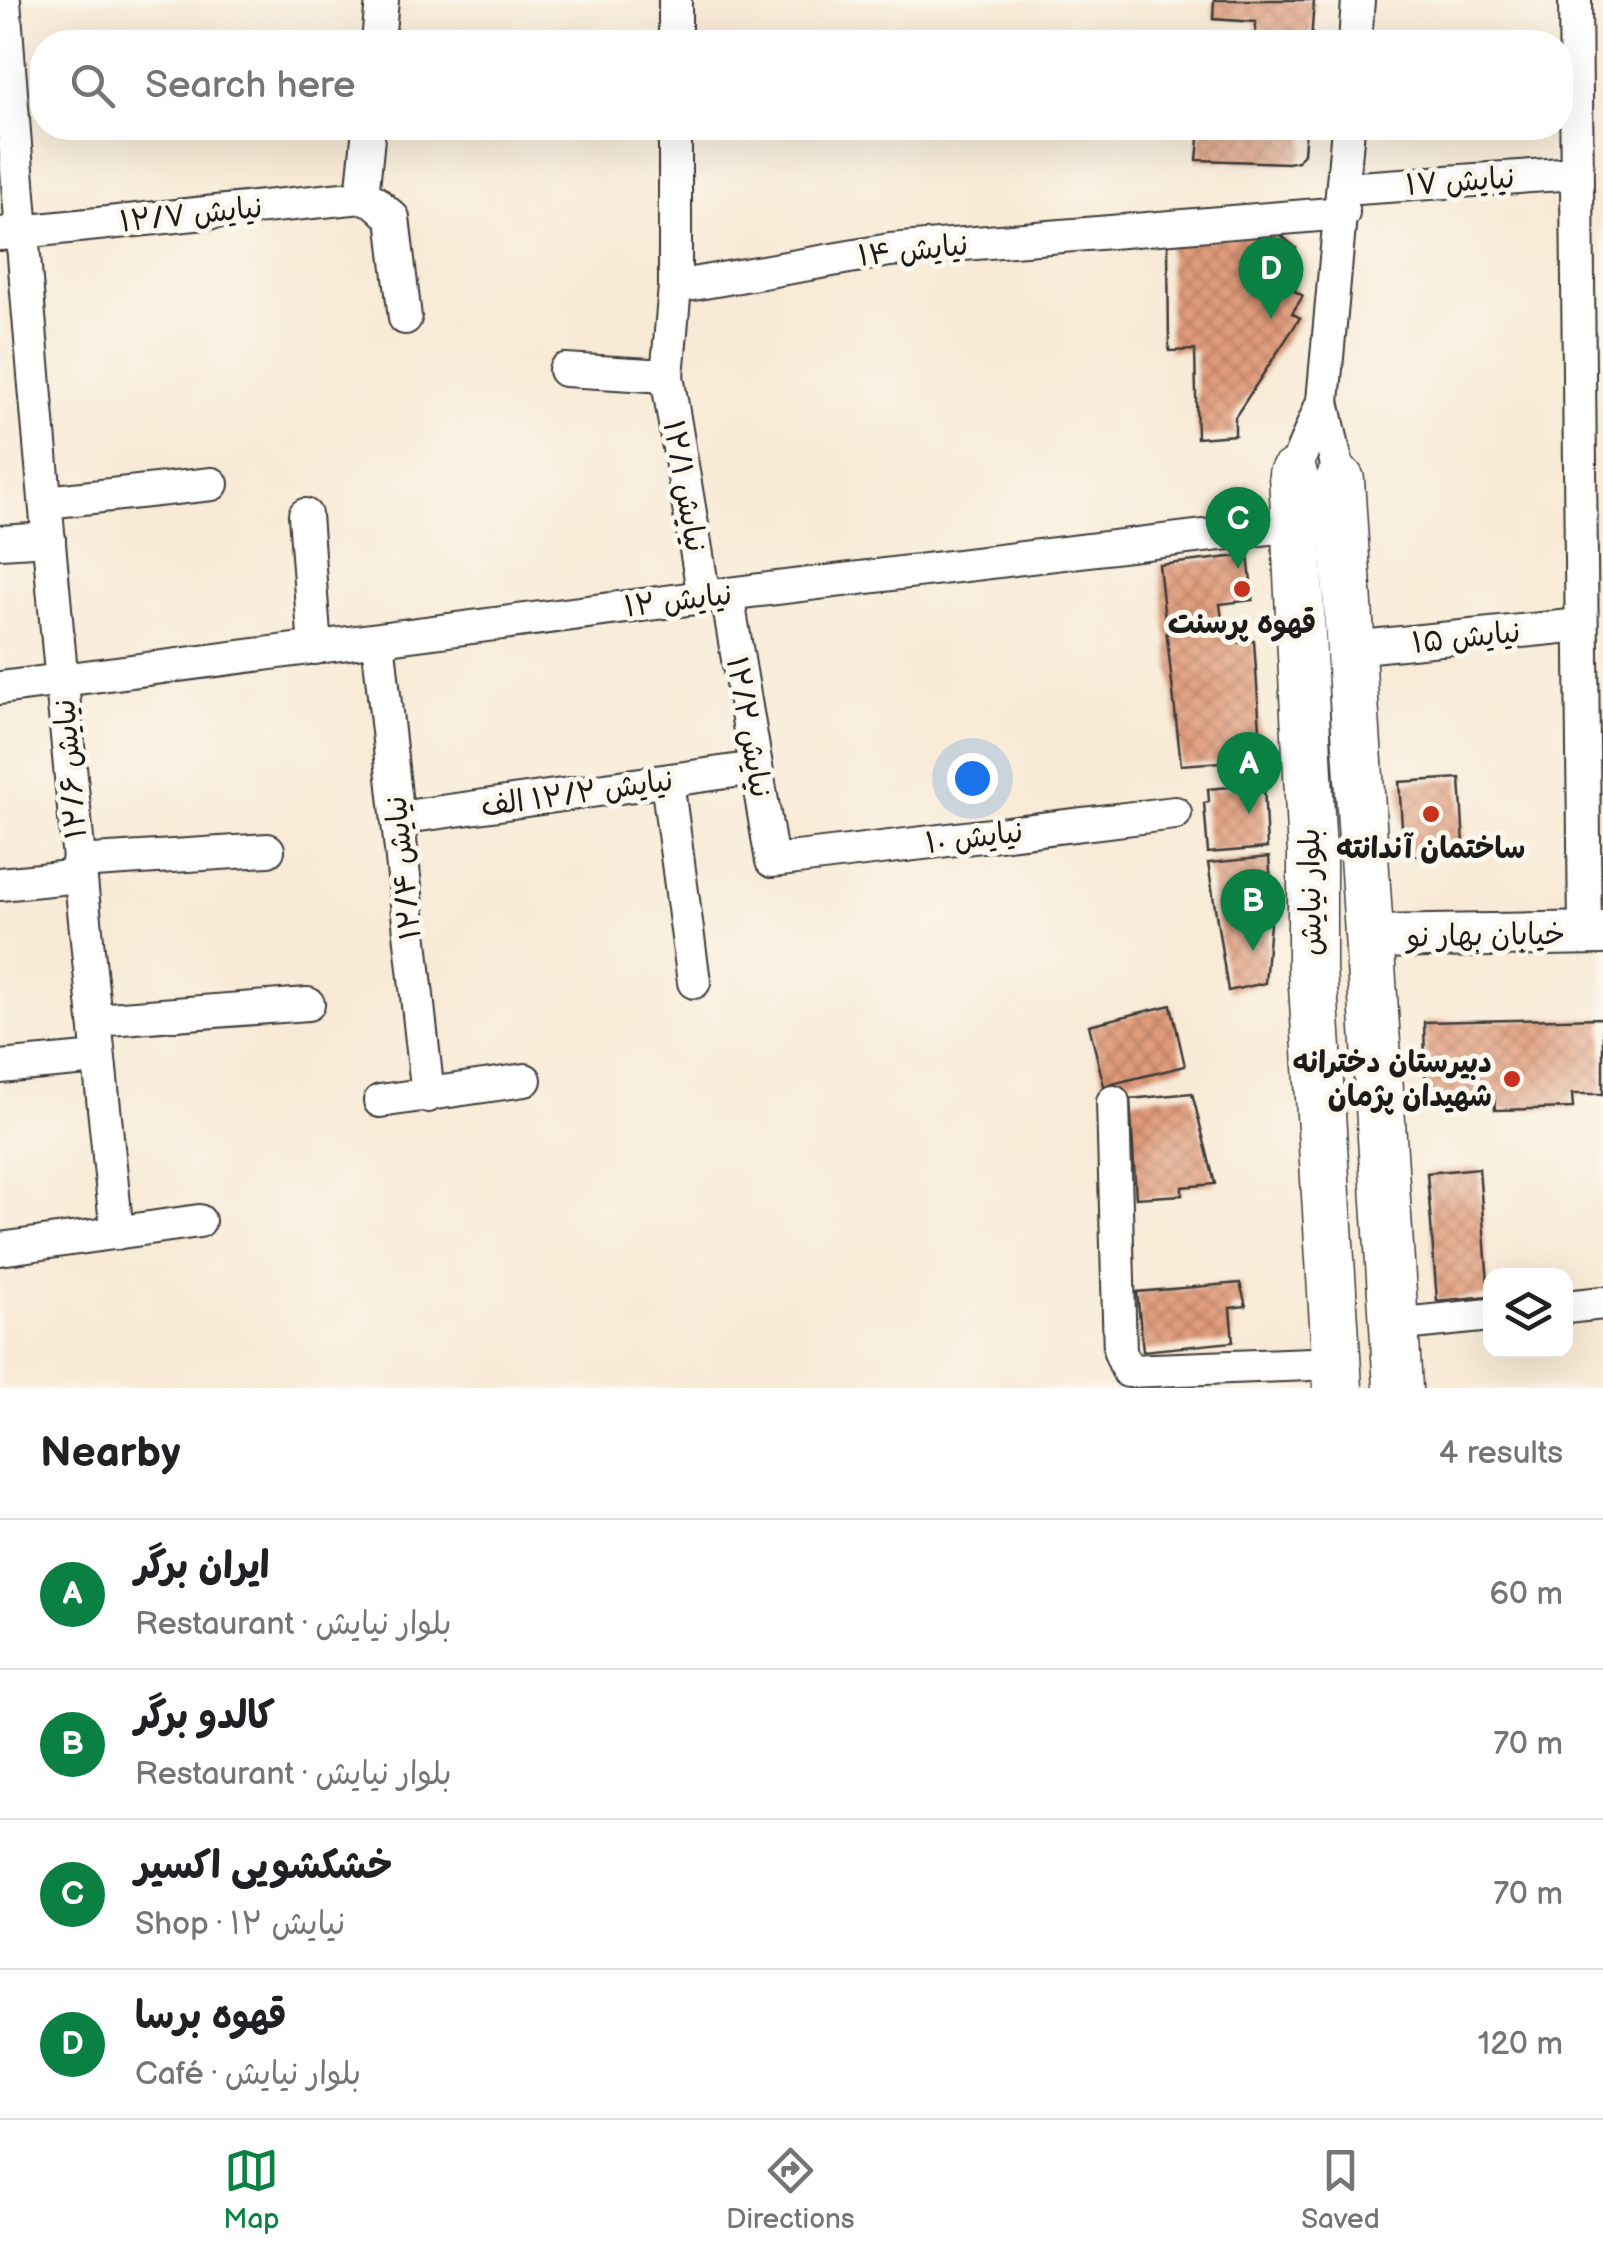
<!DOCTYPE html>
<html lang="en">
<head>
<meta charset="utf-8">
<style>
  body { margin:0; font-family:"Balsamiq Sans","Playpen Sans Arabic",sans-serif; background:#f6f6f6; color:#202124 }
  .controls { position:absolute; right:30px; bottom:30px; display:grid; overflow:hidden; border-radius:20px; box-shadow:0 10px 40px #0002 }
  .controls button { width:90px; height:90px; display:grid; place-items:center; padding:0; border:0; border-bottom:2px solid #e0e0e0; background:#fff; color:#202124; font:50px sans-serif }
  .you { position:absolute; left:972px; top:778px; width:35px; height:35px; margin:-25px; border:8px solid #fff; border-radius:50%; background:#1a73e8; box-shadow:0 0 0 15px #1a73e833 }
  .badge { display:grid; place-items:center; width:65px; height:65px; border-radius:50%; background:#0b8043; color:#fff; font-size:32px; font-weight:700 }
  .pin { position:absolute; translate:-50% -82px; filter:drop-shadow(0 2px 5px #0008) }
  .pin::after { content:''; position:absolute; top:52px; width:35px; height:30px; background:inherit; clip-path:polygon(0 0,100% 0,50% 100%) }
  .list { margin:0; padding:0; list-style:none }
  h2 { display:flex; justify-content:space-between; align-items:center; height:130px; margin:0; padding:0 40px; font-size:42px }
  h2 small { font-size:32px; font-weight:400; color:#757577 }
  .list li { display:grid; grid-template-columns:65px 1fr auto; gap:30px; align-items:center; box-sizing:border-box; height:150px; padding:0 40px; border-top:2px solid #e0e0e0 }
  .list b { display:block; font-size:38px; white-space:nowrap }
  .list p { margin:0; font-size:32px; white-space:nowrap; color:#757577 }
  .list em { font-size:32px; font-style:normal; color:#757577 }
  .icon { flex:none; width:55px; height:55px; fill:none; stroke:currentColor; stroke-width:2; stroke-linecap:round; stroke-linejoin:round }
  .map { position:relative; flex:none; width:1603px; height:1388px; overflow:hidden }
  .search { position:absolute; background:#fff; box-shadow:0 10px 40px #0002; left:30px; right:30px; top:30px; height:110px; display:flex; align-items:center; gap:25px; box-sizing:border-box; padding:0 35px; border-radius:40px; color:#757577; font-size:38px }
  .sheet { height:730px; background:#fff }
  nav { display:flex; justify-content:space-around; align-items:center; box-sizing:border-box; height:140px; border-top:2px solid #e0e0e0; background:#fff; font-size:28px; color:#757577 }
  nav a { display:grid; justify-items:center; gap:5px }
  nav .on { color:#0b8043 }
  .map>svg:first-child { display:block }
</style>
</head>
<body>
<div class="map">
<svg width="1603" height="1388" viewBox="0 0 1603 1388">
  <defs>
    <pattern id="building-cross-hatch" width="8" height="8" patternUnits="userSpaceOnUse" patternTransform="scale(2.5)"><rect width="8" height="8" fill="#e19b7a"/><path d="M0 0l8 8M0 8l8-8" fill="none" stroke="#b67e63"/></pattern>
  </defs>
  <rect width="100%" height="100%" fill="#fbf7ec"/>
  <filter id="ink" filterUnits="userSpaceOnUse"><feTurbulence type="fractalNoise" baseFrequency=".01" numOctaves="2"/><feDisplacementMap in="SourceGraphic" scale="20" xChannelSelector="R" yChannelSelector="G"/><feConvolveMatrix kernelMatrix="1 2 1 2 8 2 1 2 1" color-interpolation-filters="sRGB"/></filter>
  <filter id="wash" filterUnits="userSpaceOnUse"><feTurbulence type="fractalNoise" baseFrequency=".0048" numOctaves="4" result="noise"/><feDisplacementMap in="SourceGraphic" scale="40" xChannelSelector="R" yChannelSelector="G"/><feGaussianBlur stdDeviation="2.25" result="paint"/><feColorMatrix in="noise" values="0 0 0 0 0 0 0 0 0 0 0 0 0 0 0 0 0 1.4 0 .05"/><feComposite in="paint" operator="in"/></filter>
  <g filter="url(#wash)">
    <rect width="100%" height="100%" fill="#f8ead6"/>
    <g id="blocks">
      <g fill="url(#building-cross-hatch)">
        <polygon points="1214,0 1314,0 1311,42 1255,42 1256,22 1213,19"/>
        <polygon points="1200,128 1306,128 1304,153 1298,161 1288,163 1197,160"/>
        <polygon points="1276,231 1296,248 1295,291 1303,296 1292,313 1300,318 1235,417 1235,435 1197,438 1195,350 1169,351 1168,244"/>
        <polygon points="1248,555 1253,600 1220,604 1223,628 1233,627 1235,643 1254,641 1262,759 1181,765 1159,565"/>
        <polygon points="1460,778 1464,845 1449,847 1449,853 1404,856 1399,782"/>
        <polygon points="1264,784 1267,848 1208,853 1204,803 1209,802 1208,789"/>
        <polygon points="1269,857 1272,899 1265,983 1228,991 1208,863"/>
        <polygon points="1171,1005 1185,1066 1104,1086 1089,1025"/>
        <polygon points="1603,1018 1603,1094 1572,1094 1573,1108 1495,1110 1494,1096 1426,1098 1424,1022"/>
        <polygon points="1192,1093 1215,1184 1182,1187 1182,1195 1136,1198 1130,1099"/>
        <polygon points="1479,1168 1489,1296 1437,1301 1427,1173"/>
        <polygon points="1240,1283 1246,1306 1230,1308 1233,1342 1143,1351 1137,1292"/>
      </g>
    </g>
  </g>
  <g filter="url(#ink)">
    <use href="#blocks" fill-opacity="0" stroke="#3d3b38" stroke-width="2.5"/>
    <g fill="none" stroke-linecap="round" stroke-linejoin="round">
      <g stroke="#3d3b38" stroke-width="36">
        <g id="minor">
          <path d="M4 0C34 412 74 823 117 1233"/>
          <polyline points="675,0 675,42"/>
          <polyline points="1575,0 1585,933"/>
          <polyline points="378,42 382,0"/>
          <polyline points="1355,42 1358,0"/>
          <polyline points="675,128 675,287"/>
          <polyline points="1343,189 1576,173"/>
          <polyline points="362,197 369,128"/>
          <polyline points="0,234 362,197 374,201 393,218 405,318"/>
          <polyline points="565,370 667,376 675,287 890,250 1343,213"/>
          <polyline points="667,376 704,597"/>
          <polyline points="1323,401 1340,480"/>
          <polyline points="1293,474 1323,401 1348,128"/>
          <polyline points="46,502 212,484"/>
          <polyline points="305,515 315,648"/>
          <polyline points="0,542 49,539"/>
          <polyline points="727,594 772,861 1175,813"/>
          <polyline points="378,640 428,1096"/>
          <polyline points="1351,648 1581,625"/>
          <polyline points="0,688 727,594 1295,525"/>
          <polyline points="667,781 694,982"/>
          <polyline points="398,818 756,768"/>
          <polyline points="78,862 268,850"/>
          <polyline points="0,884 80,876"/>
          <polyline points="95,1020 308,1004"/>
          <polyline points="0,1067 98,1058"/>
          <polyline points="380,1101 525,1080"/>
          <polyline points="1113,1102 1120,1352 1128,1371 1337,1363"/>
          <polyline points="0,1249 199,1221"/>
          <polyline points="1566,1307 1603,1303"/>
          <polyline points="1394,1325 1490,1315"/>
        </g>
      </g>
      <g stroke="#3d3b38" stroke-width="46">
        <polyline id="tertiary" points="1370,937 1603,933"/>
      </g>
      <g stroke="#3d3b38" stroke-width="51">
        <g id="secondary">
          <polyline points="1293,474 1312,854 1312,969 1338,1388"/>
          <polyline points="1340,480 1398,1388"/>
        </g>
      </g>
      <use href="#minor" stroke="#fff" stroke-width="32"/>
      <use href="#tertiary" stroke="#fff" stroke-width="42"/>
      <use href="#secondary" stroke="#fff" stroke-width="48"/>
    </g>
  </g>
  <g fill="#c8321e" stroke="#fbf7ec" stroke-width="4">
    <circle cx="1242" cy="589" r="10"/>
    <circle cx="1431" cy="814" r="10"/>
    <circle cx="1512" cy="1079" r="10"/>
  </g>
  <g text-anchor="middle" stroke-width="10" stroke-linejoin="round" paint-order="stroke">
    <g font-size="30" fill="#1c1c1c" stroke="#fbf7ec">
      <text transform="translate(1460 181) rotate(-4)" y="10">۱۷ نیایش</text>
      <text transform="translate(191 214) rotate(-6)" y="10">۱۲/۷ نیایش</text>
      <text transform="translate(913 250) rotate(-6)" y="10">نیایش ۱۴</text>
      <text transform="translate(685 486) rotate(80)" y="10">۱۲/۱ نیایش</text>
      <text transform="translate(678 600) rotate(-7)" y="10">نیایش ۱۲</text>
      <text transform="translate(1466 637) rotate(-6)" y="10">۱۵ نیایش</text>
      <text transform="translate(749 727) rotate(80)" y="10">۱۲/۲ نیایش</text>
      <text transform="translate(70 769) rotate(-95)" y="10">۱۲/۶ نیایش</text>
      <text transform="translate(577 793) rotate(-8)" y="10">نیایش ۱۲/۲ الف</text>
      <text transform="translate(974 837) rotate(-7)" y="10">نیایش ۱۰</text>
      <text transform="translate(403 868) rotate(-96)" y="10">۱۲/۴ نیایش</text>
      <text transform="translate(1310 892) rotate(-91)" y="10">بلوار نیایش</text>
      <text transform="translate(1486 935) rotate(-1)" y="10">خیابان بهار نو</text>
    </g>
    <g font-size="30" font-weight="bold" fill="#1c1c1c" stroke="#fbf7ec">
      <text x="1242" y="633">قهوه پرسنت</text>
      <text x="1431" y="858">ساختمان آندانته</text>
      <text x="1492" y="1072" text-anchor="end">دبیرستان دخترانه<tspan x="1492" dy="34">شهیدان پژمان</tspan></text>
    </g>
  </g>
</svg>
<div class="controls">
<button><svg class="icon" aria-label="layers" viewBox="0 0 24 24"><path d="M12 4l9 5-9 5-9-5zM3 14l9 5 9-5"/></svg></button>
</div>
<div class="you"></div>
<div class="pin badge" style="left:1249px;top:814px">A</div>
<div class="pin badge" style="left:1253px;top:951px">B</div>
<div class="pin badge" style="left:1238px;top:569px">C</div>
<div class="pin badge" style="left:1271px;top:319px">D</div>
<div class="search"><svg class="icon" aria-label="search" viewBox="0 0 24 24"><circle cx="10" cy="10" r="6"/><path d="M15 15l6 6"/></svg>Search here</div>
</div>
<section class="sheet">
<h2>Nearby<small>4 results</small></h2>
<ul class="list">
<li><span class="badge">A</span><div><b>ایران برگر</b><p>Restaurant · بلوار نیایش</p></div><em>60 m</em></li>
<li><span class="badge">B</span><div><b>کالدو برگر</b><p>Restaurant · بلوار نیایش</p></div><em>70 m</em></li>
<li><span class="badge">C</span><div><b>خشکشویی اکسیر</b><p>Shop · نیایش ۱۲</p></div><em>70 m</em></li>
<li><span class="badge">D</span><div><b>قهوه برسا</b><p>Café · بلوار نیایش</p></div><em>120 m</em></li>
</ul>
</section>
<nav>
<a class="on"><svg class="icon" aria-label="map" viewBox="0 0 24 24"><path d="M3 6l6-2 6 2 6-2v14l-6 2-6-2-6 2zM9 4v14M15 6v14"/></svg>Map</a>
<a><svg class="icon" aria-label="directions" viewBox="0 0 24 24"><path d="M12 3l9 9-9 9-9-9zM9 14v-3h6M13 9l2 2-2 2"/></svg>Directions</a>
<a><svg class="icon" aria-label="saved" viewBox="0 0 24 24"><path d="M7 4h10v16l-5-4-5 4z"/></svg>Saved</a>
</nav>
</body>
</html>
